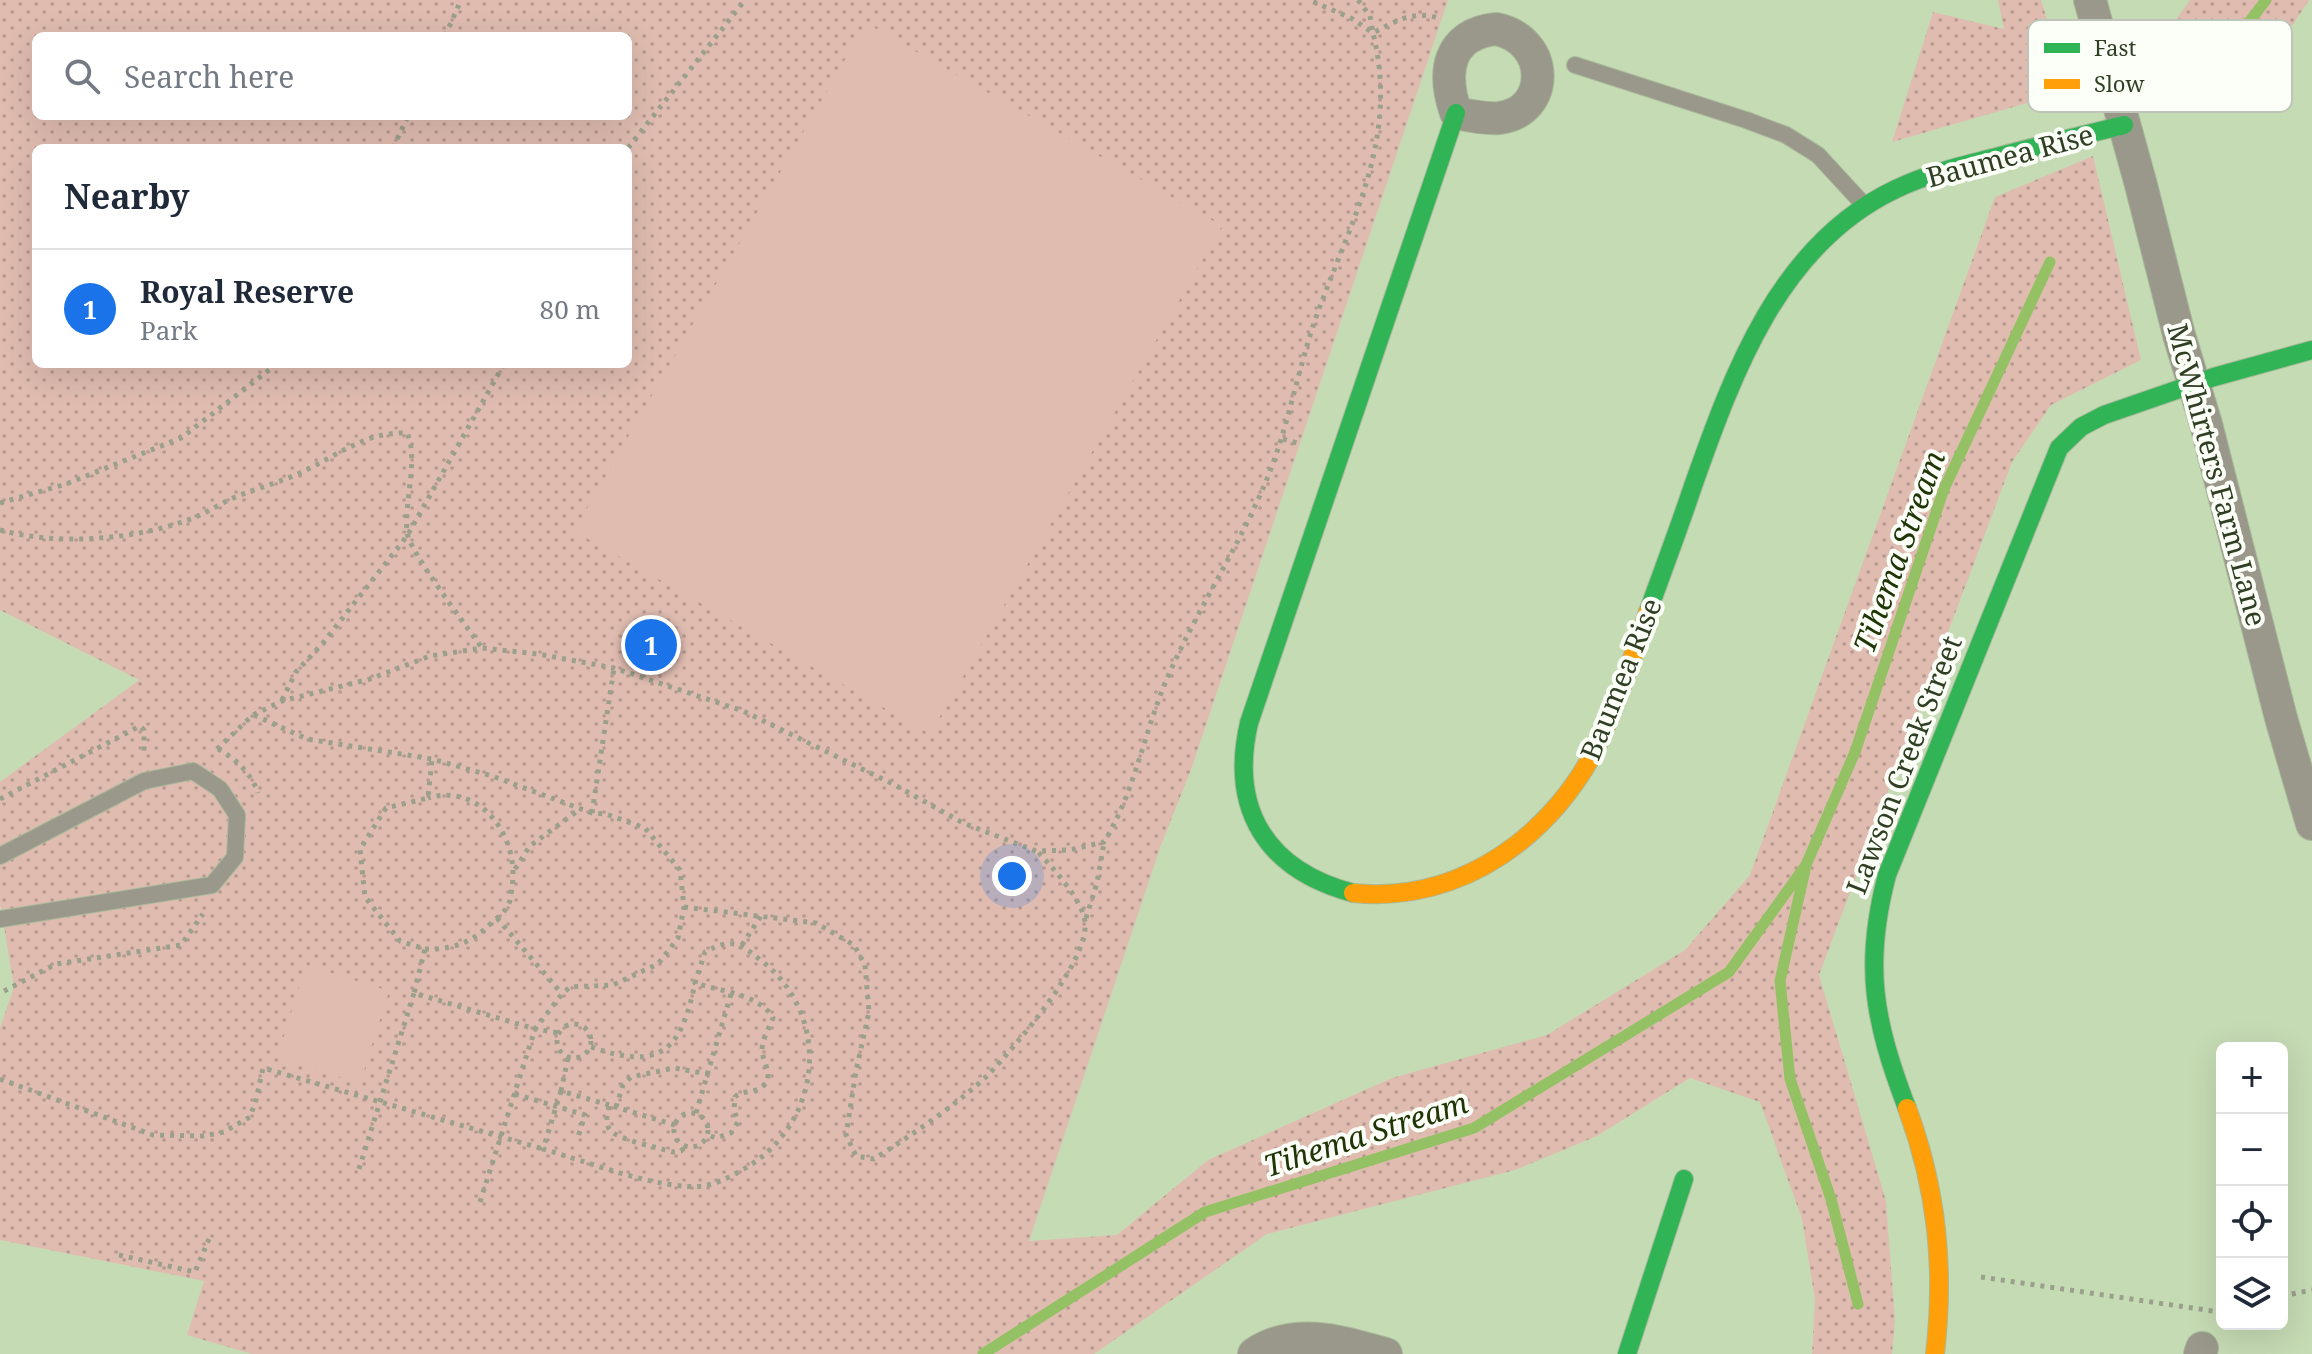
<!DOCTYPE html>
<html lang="en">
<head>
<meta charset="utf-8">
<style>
  body { margin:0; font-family:"Noto Serif",serif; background:#f2f2f3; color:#1f2937 }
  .controls { position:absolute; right:24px; bottom:24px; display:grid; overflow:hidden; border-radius:12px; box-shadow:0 8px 32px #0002 }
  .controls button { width:72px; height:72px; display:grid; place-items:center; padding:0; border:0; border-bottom:2px solid #e0e1e3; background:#fff; color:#1f2937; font:40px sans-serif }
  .you { position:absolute; left:1012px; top:876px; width:28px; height:28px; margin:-20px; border:6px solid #fff; border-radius:50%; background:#1a73e8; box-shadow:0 0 0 12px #1a73e833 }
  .badge { display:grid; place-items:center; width:52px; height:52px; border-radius:50%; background:#1a73e8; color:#fff; font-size:26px; font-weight:700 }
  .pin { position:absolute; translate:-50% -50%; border:4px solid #fff; box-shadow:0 2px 8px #0006 }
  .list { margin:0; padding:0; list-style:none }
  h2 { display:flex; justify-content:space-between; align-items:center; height:104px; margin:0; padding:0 32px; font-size:34px }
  h2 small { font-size:26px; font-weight:400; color:#747a83 }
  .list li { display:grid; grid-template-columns:52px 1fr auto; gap:24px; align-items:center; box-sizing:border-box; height:120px; padding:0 32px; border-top:2px solid #e0e1e3 }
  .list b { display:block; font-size:30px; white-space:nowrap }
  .list p { margin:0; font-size:26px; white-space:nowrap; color:#747a83 }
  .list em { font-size:26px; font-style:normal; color:#747a83 }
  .icon { flex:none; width:44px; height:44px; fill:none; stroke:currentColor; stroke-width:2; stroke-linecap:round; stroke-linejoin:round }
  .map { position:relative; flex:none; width:2312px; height:1354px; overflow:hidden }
  .search { position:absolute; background:#fff; box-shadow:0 8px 32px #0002; left:32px; top:32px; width:600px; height:88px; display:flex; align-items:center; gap:20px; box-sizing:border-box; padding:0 28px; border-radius:12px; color:#747a83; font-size:30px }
  .panel { position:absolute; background:#fff; box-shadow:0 8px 32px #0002; left:32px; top:144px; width:600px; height:224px; border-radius:12px }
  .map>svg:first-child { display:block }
</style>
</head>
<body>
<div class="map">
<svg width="2312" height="1354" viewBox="0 0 2312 1354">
  <defs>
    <pattern id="green-dots" width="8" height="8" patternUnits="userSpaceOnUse" patternTransform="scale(2)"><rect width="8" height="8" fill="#e0bcb0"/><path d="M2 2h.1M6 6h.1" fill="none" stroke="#b69a8f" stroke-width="1.8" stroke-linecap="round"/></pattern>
  </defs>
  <rect width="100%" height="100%" fill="#c5dbb4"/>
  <g fill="url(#green-dots)" fill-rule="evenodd">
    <path d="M0 0H1448L1191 770 1161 845 1029 1241 1117 1235 1208 1160 1392 1078 1547 1035 1685 950 1750 875 1995 197 2093 156 2141 360 2051 405 2012 462 1819 975 1886 1201 1895 1320 1892 1354H1812L1815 1300 1802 1219 1760 1102 1690 1078 1597 1136 1515 1170 1267 1234 1094 1354H252L187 1335 204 1281 0 1240V1028L14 987 0 903V782L139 680 0 610ZM36 36H628V116H36ZM36 148H628V364H36Z"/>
    <polygon points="1998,0 2041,0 2069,91 1892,142 1933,12 2004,29"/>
    <polygon points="2190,0 2309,0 2235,113 2157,96 2147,60"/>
  </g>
  <g fill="#e0bcb0">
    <polygon points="866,23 1222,226 930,734 574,531"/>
    <polygon points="306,965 389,991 360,1083 277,1058"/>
  </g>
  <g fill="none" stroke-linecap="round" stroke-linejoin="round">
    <g stroke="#93c164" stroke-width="11">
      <polyline points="2218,63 2266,0"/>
      <polyline points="1805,870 1780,981 1790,1079 1831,1199 1858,1304"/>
      <polyline points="983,1354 1205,1212 1474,1128 1729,972 1806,865 1855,752 1944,489 2050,262"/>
    </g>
    <g stroke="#a8b99a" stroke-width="18">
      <g id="lane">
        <polyline points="1575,65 1746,120 1786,135 1818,155 1864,205"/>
        <polyline points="0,856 144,781 193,771 220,789 237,815 235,857 212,885 0,919"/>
      </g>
    </g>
    <g stroke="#a8b99a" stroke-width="34">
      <g id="street">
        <polyline points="2090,0 2141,185 2179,335 2206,424 2281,718 2312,824"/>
        <path d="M1496 29C1551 40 1551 112 1499 118 1485 119 1470 116 1456 113 1442 73 1447 34 1496 29Z"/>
        <path d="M1254 1354C1294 1326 1343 1342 1386 1354"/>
        <polyline points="2200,1354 2202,1348"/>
      </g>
    </g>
    <g stroke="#a8b99a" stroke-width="20">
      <g id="fast">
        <path d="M1648 612C1663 570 1679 528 1693 486 1733 373 1779 244 1896 189 1929 173 1965 165 2000 156 2041 145 2083 135 2124 125"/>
        <path d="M1353 893C1267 870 1229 810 1249 723L1456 113"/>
        <path d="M1907 1108C1874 1021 1863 966 1887 875L2059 448 2081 427 2104 415 2214 377 2312 350"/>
        <polyline points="1627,1354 1684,1179"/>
      </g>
    </g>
    <g stroke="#a8b99a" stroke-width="20">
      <g id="slow">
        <path d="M1353 893C1462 904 1556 834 1601 738 1620 698 1633 654 1648 612"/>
        <path d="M1907 1108C1937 1189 1945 1268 1935 1354"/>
      </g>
    </g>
    <g stroke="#9aa08b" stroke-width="5" stroke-dasharray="4 6" stroke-linecap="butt">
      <path d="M1358 0 1370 16 1373 33C1393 22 1414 10 1438 18"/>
      <polyline points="445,36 461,0"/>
      <polyline points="393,148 408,116"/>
      <polyline points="628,148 745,0"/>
      <polyline points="1283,439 1301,444"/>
      <polyline points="0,503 66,484 181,438 277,364"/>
      <path d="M0 530C58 546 137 540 193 518 206 513 218 505 231 499 253 489 278 483 300 473 335 457 366 431 407 433 419 458 404 502 407 532 408 550 468 628 482 648"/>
      <polyline points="282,700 296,672 323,643 407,536 504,364"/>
      <polyline points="254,715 307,739 432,759 492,776 592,813 606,814 645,828 680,870 684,907 678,938 658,964 613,985 570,987 562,994 535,1029 414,993 425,949 400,941 365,897 360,849 386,808 428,798 432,759"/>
      <path d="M217 749 253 715 282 701 370 679 430 656 482 648 538 654 614 668 743 711 893 784 963 823 1036 851 1070 850 1104 842C1136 790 1144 730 1169 674 1199 606 1241 544 1269 474 1291 418 1300 357 1322 301 1356 211 1398 134 1373 33L1351 18 1309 0"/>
      <path d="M218 749C235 758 252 774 258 793"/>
      <polyline points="0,799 140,726 144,730 144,755"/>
      <polyline points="592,813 614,668"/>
      <polyline points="515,869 530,846 580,809"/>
      <path d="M684 907 816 923 854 945 865 965 869 1012 856 1071 846 1135 856 1156 874 1159C910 1136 958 1104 988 1075 1016 1045 1089 962 1085 922 1083 900 1052 867 1037 851"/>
      <polyline points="497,918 562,994"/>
      <polyline points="1086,918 1097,883 1104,843"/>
      <polyline points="742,945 761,916"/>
      <path d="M425 949C448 950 470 944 487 927 493 921 505 913 508 905 511 901 511 892 512 887 520 838 481 782 428 798"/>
      <polyline points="4,991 56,964 181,945 203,914"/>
      <circle cx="574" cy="1041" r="17"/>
      <path d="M591 1047C661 1071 681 1051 695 983"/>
      <polyline points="568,1058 561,1091 609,1105"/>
      <polyline points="0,1079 153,1135 204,1136 224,1132 250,1117 256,1100 263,1068 543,1149"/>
      <path d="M561 1091 543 1149C585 1161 662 1191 703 1186 716 1184 730 1177 742 1170 821 1127 834 1019 763 962 739 943 733 937 705 952L695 983C719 991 760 994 773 1018 769 1028 763 1038 762 1049 762 1061 774 1075 764 1085 756 1094 743 1089 735 1097L734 1110 738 1122 731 1133 716 1138 708 1135"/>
      <polyline points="515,1094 585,1115 577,1140"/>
      <polyline points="616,1107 623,1085 631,1077 674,1068 708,1074"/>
      <circle cx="691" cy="1130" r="17"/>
      <polyline points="696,1113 731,994"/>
      <path d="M675 1125 609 1105C608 1114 604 1123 610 1130 618 1140 660 1148 673 1152L681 1151 685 1147"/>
      <polyline points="359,1169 414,993"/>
      <polyline points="480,1202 535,1029 559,1033"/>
      <polyline points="119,1255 195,1272 209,1239"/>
      <polyline points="1981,1277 2213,1311 2222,1309"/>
      <polyline points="2282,1296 2312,1290"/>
    </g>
    <use href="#lane" stroke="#9a988a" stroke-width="16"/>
    <use href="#street" stroke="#9a988a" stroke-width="32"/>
    <use href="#fast" stroke="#30b455" stroke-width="18"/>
    <use href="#slow" stroke="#ff9f0a" stroke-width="18"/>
  </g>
  <g text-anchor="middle" stroke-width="8" stroke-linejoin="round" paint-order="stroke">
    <g font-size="28" fill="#303f23" stroke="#fbfff8">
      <text transform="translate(2010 156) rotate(-15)" y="10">Baumea Rise</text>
      <text transform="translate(2217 475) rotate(75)" y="10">McWhirters Farm Lane</text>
      <text transform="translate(1621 679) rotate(-68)" y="10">Baumea Rise</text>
      <text transform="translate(1904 765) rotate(-69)" y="10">Lawson Creek Street</text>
    </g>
    <g font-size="30" font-style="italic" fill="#203506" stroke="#fbfff8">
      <text transform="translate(1900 552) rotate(-70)" y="10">Tihema Stream</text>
      <text transform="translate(1366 1135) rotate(-18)" y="10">Tihema Stream</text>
    </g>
  </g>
  <rect x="2028" y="20" width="264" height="92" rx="12" fill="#fbfff8" stroke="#bec5b8" stroke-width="2"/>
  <rect x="2044" y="43" width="36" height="10" fill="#30b455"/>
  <rect x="2044" y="79" width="36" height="10" fill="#ff9f0a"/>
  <g font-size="22" fill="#303f23">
    <text x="2094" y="56">Fast</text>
    <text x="2094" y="92">Slow</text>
  </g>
</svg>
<div class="controls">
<button>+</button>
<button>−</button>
<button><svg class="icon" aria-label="locate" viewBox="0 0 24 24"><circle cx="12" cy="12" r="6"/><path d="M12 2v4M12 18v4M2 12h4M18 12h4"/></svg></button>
<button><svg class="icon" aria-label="layers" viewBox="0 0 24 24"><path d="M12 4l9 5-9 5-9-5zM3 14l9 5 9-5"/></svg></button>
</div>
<div class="you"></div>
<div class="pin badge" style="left:651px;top:645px">1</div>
<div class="search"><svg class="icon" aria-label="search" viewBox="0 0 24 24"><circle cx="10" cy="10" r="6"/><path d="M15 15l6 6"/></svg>Search here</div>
<section class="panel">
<h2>Nearby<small></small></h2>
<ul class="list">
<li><span class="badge">1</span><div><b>Royal Reserve</b><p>Park</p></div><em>80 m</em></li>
</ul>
</section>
</div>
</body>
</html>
